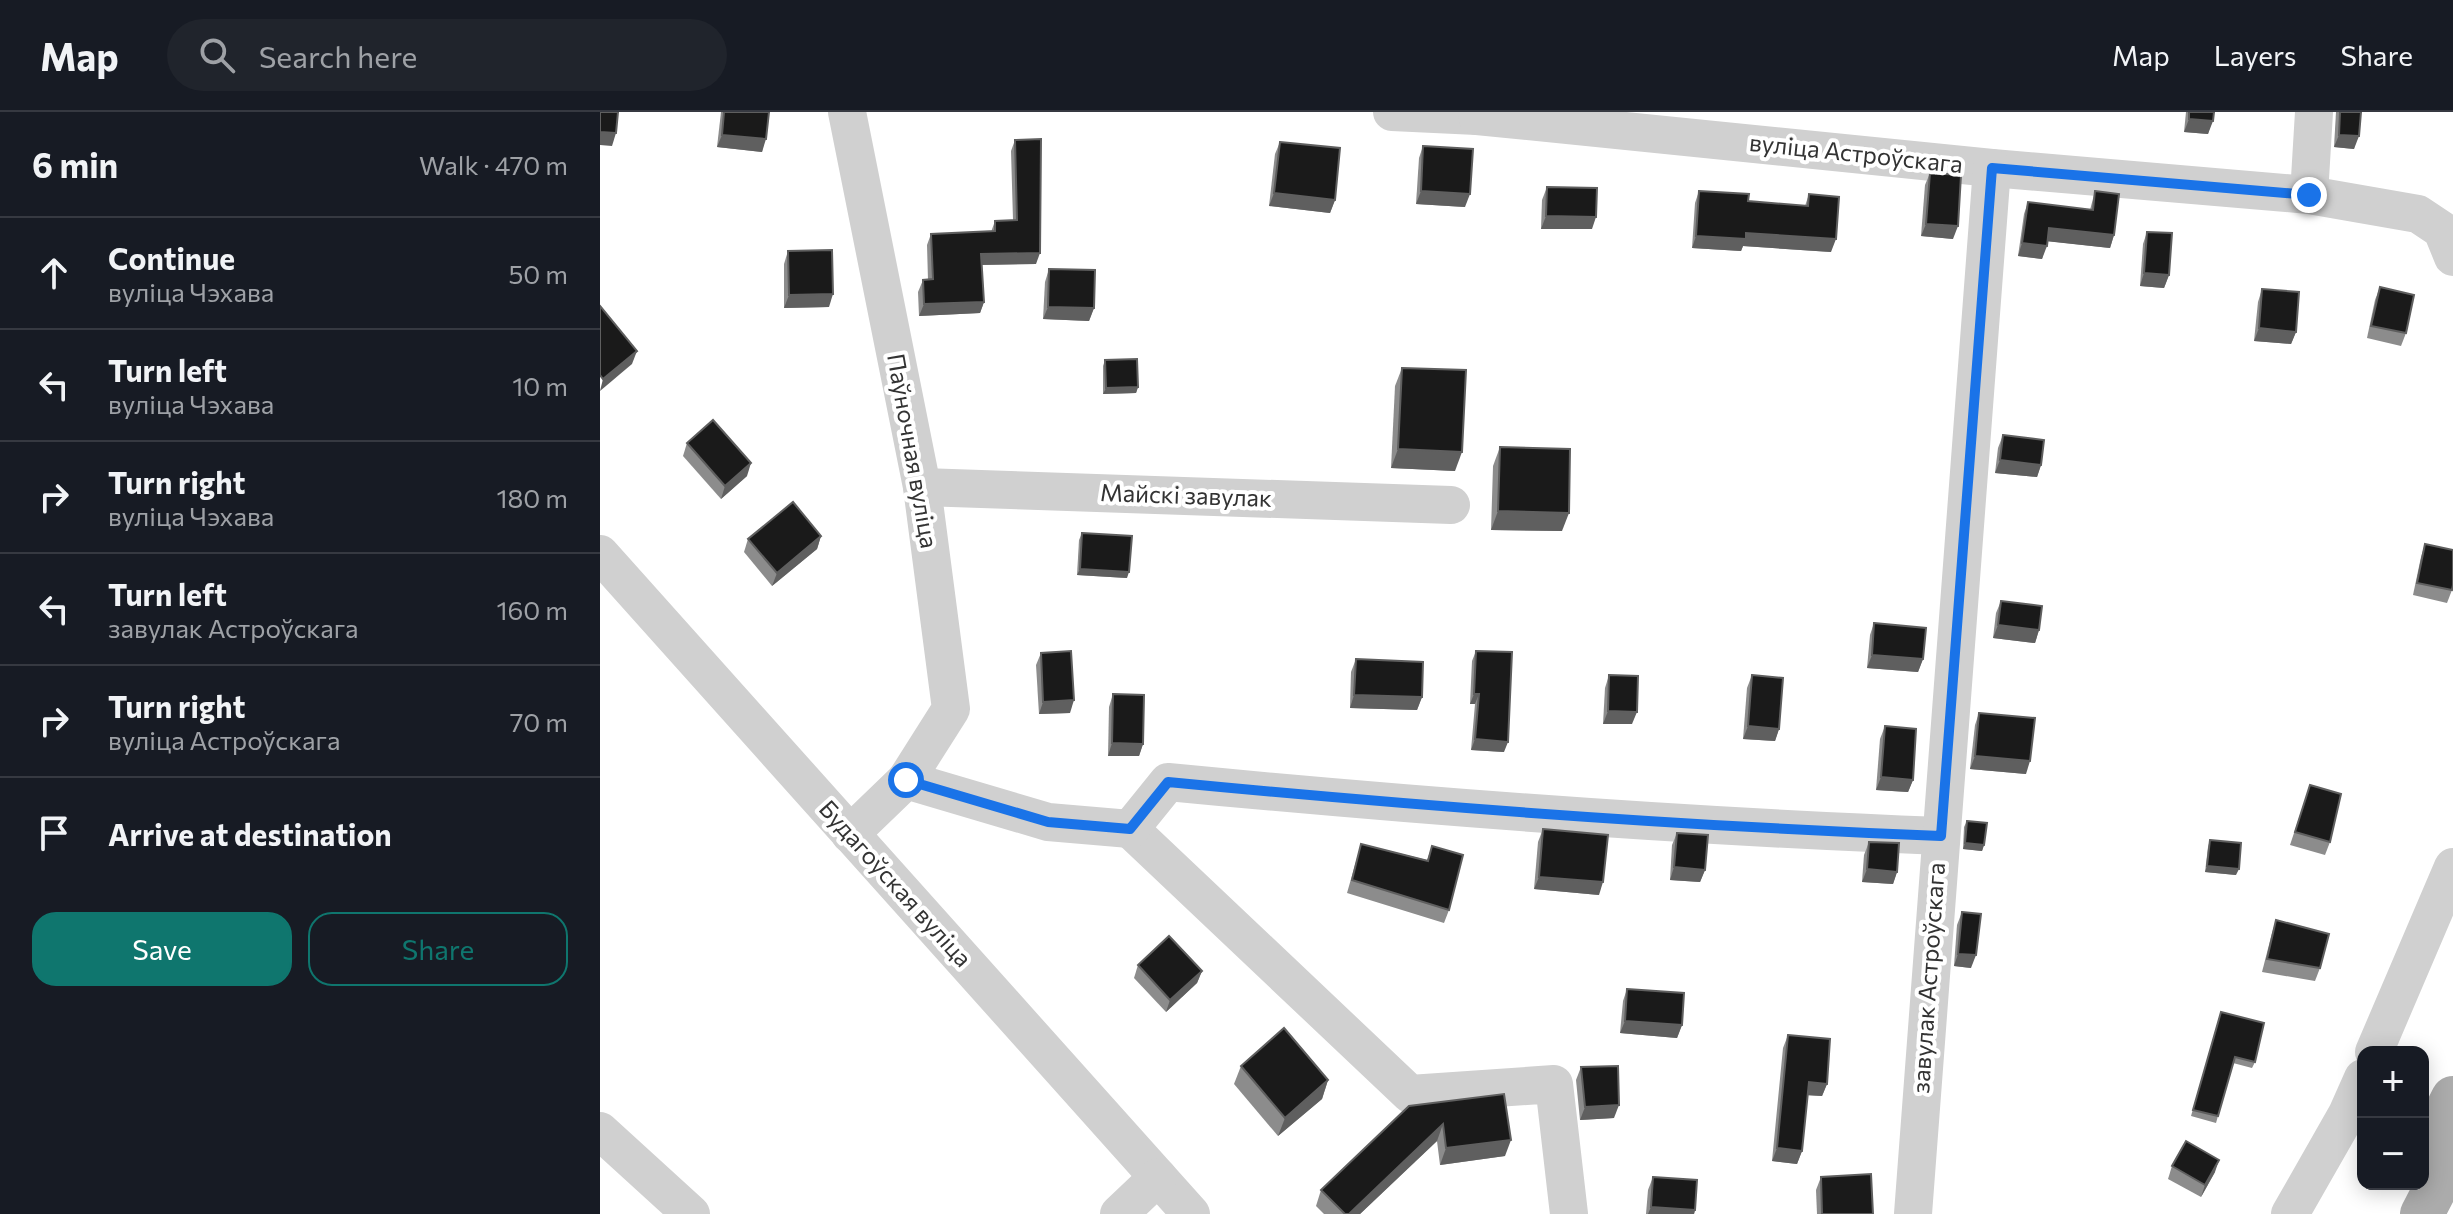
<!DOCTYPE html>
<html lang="en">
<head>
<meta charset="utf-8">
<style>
  body { margin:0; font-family:Commissioner,sans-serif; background:#20242c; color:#f1f3f6 }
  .controls { position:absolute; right:24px; bottom:24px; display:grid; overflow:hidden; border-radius:16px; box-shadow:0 4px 20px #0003 }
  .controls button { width:72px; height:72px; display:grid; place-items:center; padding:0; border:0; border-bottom:2px solid #363941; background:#171b24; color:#f1f3f6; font:40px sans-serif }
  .stop { position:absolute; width:24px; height:24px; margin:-18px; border:6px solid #1a73e8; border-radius:50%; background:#fff }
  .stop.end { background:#1a73e8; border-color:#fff; box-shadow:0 2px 8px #0008 }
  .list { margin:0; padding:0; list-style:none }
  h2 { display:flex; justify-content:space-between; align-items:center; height:104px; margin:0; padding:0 32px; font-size:34px }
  h2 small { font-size:26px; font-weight:400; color:#9ea1a6 }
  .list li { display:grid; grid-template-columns:52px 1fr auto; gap:24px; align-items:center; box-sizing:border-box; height:112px; padding:0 32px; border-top:2px solid #363941 }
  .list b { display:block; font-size:30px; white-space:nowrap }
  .list p { margin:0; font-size:26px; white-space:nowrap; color:#9ea1a6 }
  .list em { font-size:26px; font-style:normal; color:#9ea1a6 }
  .actions { display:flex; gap:16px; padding:24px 32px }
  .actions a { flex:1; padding:18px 0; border:2px solid #0f766e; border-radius:24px; text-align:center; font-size:28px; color:#0f766e }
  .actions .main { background:#0f766e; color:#fff }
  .icon { flex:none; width:44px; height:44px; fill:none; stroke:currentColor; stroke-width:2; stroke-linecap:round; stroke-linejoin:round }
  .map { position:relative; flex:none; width:1853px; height:1102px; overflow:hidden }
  header { display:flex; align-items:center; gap:48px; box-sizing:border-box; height:112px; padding:0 40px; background:#171b24; border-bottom:2px solid #363941 }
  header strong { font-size:38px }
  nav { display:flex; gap:44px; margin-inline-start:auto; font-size:28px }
  .search { width:560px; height:72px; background:#20242c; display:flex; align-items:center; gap:20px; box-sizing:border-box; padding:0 28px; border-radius:44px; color:#9ea1a6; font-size:30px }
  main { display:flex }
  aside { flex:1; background:#171b24 }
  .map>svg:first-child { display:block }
</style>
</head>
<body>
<header>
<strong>Map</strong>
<div class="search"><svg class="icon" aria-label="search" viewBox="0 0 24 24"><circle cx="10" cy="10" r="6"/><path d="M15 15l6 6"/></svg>Search here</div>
<nav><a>Map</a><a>Layers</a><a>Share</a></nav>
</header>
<main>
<aside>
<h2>6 min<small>Walk · 470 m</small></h2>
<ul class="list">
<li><svg class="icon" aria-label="ahead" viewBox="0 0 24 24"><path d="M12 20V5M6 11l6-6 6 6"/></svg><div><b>Continue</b><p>вуліца Чэхава</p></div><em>50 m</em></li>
<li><svg class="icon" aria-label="left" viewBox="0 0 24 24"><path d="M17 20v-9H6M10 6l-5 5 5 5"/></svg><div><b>Turn left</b><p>вуліца Чэхава</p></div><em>10 m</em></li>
<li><svg class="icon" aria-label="right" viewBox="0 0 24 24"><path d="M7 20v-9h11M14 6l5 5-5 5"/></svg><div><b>Turn right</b><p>вуліца Чэхава</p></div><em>180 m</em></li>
<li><svg class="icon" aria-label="left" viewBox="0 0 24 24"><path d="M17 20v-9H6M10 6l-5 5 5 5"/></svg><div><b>Turn left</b><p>завулак Астроўскага</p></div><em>160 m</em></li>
<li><svg class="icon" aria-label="right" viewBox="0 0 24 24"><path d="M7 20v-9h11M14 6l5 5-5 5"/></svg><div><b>Turn right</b><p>вуліца Астроўскага</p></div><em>70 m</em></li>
<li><svg class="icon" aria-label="arrive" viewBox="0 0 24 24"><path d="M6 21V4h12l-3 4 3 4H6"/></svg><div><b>Arrive at destination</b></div></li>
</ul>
<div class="actions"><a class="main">Save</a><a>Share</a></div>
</aside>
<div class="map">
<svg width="1853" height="1102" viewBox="0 0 1853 1102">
  <rect width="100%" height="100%" fill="#fff"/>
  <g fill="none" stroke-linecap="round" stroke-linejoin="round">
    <g stroke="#d0d0d0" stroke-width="38">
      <polyline points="247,0 322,375 351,597 306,668"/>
      <polyline points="792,0 877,4"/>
      <polyline points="877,0 877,4 1392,56 1709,83 1818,102 1842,118 1853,145"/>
      <polyline points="1709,83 1714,0"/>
      <polyline points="322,375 851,393"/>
      <polyline points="0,442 591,1102"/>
      <polyline points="530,717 810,982 954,972 969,1102"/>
      <path d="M250 722 306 668 448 710 530 717 568 670C827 695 1081 714 1341 724"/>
      <polyline points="1774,940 1853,755"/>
      <polyline points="0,1019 91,1102"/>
      <polyline points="519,1102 558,1065"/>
      <polyline points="1313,1102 1392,56"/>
      <polyline points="1690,1102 1747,1002 1763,966"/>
    </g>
    <g stroke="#ababab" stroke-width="44">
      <polyline points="1823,1045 1853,986"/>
      <polyline points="1822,1102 1853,1042"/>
    </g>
  </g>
  <g fill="#8c8c8c">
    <polygon points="121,0 169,0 162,40 117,35"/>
    <polygon points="1586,0 1614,0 1608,22 1584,20"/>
    <polygon points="1736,0 1761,0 1754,37 1734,35"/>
    <polygon points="415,28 436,152 382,153 384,190 380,201 319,204 318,180 323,168 328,168 327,133 331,122 391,120 395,109 413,108 411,39"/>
    <polygon points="680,30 735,88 730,101 669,94 675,42"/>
    <polygon points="823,34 865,95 816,92 819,46"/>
    <polygon points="1330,61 1353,127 1321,124 1325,73"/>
    <polygon points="947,75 992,117 941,117 942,88"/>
    <polygon points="1099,79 1148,89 1205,94 1209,82 1231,140 1143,134 1141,139 1092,136 1095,91"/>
    <polygon points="1495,79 1514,123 1510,136 1447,129 1442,147 1418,144 1424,102 1428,90 1490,98"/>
    <polygon points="1547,120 1569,163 1564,176 1540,174 1543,132"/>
    <polygon points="188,139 229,195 184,196 184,152"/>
    <polygon points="449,157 494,196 489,209 443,207 445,170"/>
    <polygon points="1780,175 1806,221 1801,234 1767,226 1775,188"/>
    <polygon points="1662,177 1696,220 1691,232 1654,229 1658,190"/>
    <polygon points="505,248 538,275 536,281 503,282 503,254"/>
    <polygon points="802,256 855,359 791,356 795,274"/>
    <polygon points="1403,323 1441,353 1437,365 1395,361 1398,336"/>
    <polygon points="87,331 147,364 121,387 83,344"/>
    <polygon points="900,335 962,419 891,418 893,354"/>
    <polygon points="482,421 527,466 477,463 479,428"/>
    <polygon points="221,424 217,437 172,474 144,440 148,427"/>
    <polygon points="1825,432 1852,478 1847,491 1813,483 1821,445"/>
    <polygon points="1401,489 1439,518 1435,531 1393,526 1396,501"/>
    <polygon points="1274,511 1323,547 1318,560 1267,556 1270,523"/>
    <polygon points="876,539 904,640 871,638 875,592 870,592 872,549"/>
    <polygon points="441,541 470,601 439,602 436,553"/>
    <polygon points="756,547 822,585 817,598 750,596 751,560"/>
    <polygon points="1009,563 1032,612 1003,612 1005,576"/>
    <polygon points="1152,563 1179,617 1175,629 1143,627 1147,576"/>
    <polygon points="513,582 543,632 539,644 508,644 509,595"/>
    <polygon points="1379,601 1426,662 1370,657 1375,613"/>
    <polygon points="1285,614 1313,668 1308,680 1276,678 1280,627"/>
    <polygon points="1710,673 1730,730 1725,743 1690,733"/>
    <polygon points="1367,709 1384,733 1382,739 1363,737 1364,715"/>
    <polygon points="943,717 999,783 934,777 938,730"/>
    <polygon points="1077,721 1105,758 1100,770 1070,768 1072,733"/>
    <polygon points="1610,728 1636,763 1605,760 1608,735"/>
    <polygon points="1269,730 1297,760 1293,772 1262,770 1264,743"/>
    <polygon points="761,732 827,748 832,734 849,798 844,811 747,781"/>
    <polygon points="1362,800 1371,856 1354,854 1357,813"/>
    <polygon points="1676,808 1720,856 1715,869 1662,860 1672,821"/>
    <polygon points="538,853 602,859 597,871 566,900 534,866"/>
    <polygon points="1027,877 1082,913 1077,926 1020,921 1023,889"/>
    <polygon points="1619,906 1655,950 1652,956 1633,951 1616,1011 1591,1004"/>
    <polygon points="1188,923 1227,972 1222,984 1207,983 1202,1039 1197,1052 1172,1049 1183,936"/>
    <polygon points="641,954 728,968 722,987 678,1024 634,972"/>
    <polygon points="981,955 1014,1006 980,1008 976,968"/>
    <polygon points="809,994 905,1044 840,1053 837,1029 760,1102 724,1102 716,1094 721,1078"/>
    <polygon points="1572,1054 1615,1060 1601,1085 1568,1067"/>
    <polygon points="1053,1065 1095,1098 1094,1102 1046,1102 1048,1078"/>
    <polygon points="1221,1065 1273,1102 1217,1102 1216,1078"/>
  </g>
  <g fill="#5f5f5f">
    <polygon points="1589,7 1613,9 1608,22 1584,20"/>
    <polygon points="0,20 16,21 12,34 0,33"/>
    <polygon points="122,23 166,27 162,40 117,35"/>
    <polygon points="1739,23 1759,24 1754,37 1734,35"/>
    <polygon points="821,79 870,82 865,95 816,92"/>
    <polygon points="674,81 735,88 730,101 669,94"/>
    <polygon points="946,104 996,105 992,117 941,117"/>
    <polygon points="1326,112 1358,114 1353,127 1321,124"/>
    <polygon points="1449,116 1514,123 1510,136 1445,129"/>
    <polygon points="1146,121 1236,127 1231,140 1143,134 1141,139 1092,136 1096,124"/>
    <polygon points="1422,131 1447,134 1442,147 1418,144"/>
    <polygon points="440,141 436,152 377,153 381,142"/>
    <polygon points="1544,161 1569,163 1564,176 1540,174"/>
    <polygon points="233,182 229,195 184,196 189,183"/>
    <polygon points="384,190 380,201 319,204 324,192"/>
    <polygon points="448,195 494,196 489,209 443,207"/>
    <polygon points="1659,216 1696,220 1691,232 1654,229"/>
    <polygon points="37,239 32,252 0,279 3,267"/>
    <polygon points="538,275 536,281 503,282 506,276"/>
    <polygon points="798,337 862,340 855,359 791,356"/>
    <polygon points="1400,348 1441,353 1437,365 1395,361"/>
    <polygon points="151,351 147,364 121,387 125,374"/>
    <polygon points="898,399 969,401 962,419 891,418"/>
    <polygon points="221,424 217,437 172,474 177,461"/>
    <polygon points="480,457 529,460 527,466 477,463"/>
    <polygon points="1398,513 1439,518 1435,531 1393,526"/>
    <polygon points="1272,543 1323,547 1318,560 1267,556"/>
    <polygon points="874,582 879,582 875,592 870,592"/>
    <polygon points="754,583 822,585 817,598 750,596"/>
    <polygon points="474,588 470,601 439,602 443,590"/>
    <polygon points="1008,599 1037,600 1032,612 1003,612"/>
    <polygon points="1148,614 1179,617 1175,629 1143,627"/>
    <polygon points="875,627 908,630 904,640 871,638"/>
    <polygon points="512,631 543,632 539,644 508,644"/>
    <polygon points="1375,644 1430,649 1426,662 1370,657"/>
    <polygon points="1281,665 1313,668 1308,680 1276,678"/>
    <polygon points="1365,731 1384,733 1382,739 1363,737"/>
    <polygon points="1607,754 1639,757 1636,763 1605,760"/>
    <polygon points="1074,755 1105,758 1100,770 1070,768"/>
    <polygon points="1267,757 1297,760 1293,772 1262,770"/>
    <polygon points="939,765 1003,770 999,783 934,777"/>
    <polygon points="1358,842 1376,843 1371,856 1354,854"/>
    <polygon points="602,859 597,871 566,900 570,888"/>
    <polygon points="1025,909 1082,913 1077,926 1020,921"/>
    <polygon points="728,968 722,987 678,1024 685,1006"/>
    <polygon points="1209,970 1227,972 1222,984 1204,983"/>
    <polygon points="1019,993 1014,1006 980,1008 985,995"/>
    <polygon points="843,1012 837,1029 760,1102 749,1102"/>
    <polygon points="911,1028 905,1044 840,1053 846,1036"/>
    <polygon points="1177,1036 1202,1039 1197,1052 1172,1049"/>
    <polygon points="1619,1048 1615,1060 1601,1085 1605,1073"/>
    <polygon points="1051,1095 1095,1098 1094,1102 1048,1102"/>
  </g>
  <g fill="#1a1a1a" stroke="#5f5f5f" stroke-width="2">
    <polygon points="0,0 18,0 16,21 0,20"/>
    <polygon points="124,0 169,0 166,27 122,23"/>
    <polygon points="1589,0 1614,0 1613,9 1589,7"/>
    <polygon points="1740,0 1761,0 1759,24 1739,23"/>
    <polygon points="441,27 440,141 381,142 384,190 324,192 323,168 333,167 331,122 395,119 395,109 417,108 415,28"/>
    <polygon points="680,30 740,36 735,88 674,81"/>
    <polygon points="823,34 873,37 870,82 821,79"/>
    <polygon points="1330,61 1361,63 1358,114 1326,112"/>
    <polygon points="947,75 997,76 996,105 946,104"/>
    <polygon points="1099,79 1149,82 1148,89 1208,94 1209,82 1239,85 1236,127 1146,121 1146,127 1096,124"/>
    <polygon points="1495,79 1519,82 1514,123 1449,116 1447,134 1422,131 1428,90 1493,98"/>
    <polygon points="1547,120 1572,121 1569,163 1544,161"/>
    <polygon points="232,138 233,182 189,183 188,139"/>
    <polygon points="449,157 495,158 494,196 448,195"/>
    <polygon points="1780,175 1814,183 1806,221 1771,214"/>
    <polygon points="1662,177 1699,180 1696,220 1659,216"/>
    <polygon points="0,194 37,239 3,267 0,263"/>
    <polygon points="537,247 538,275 506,276 505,248"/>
    <polygon points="802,256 866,258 862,340 798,337"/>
    <polygon points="113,308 151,351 125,374 87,331"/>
    <polygon points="1403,323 1444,328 1441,353 1400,348"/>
    <polygon points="900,335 970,337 969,401 898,399"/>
    <polygon points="193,390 221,424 177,461 148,427"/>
    <polygon points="482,421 532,424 529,460 480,457"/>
    <polygon points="1825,432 1853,438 1853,473 1852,478 1817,471"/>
    <polygon points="1401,489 1442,494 1439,518 1398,513"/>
    <polygon points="1274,511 1326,516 1323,547 1272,543"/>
    <polygon points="471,539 474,588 443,590 441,541"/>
    <polygon points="876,539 912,540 908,630 875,627 879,582 874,582"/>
    <polygon points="756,547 823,550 822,585 754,583"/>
    <polygon points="1009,563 1038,564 1037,600 1008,599"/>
    <polygon points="1152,563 1183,566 1179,617 1148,614"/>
    <polygon points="513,582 544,583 543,632 512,631"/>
    <polygon points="1379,601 1435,606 1430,649 1375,644"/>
    <polygon points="1285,614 1316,617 1313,668 1281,665"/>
    <polygon points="1710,673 1741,682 1730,730 1695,720"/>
    <polygon points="1367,709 1387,711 1384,733 1365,731"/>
    <polygon points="943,717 1008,723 1003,770 939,765"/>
    <polygon points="1077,721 1108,723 1105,758 1074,755"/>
    <polygon points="1610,728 1641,731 1639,757 1607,754"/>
    <polygon points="1269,730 1299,731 1297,760 1267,757"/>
    <polygon points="761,732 828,749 832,734 863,743 849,798 752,768"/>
    <polygon points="1362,800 1381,802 1376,843 1358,842"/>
    <polygon points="1676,808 1729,822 1720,856 1667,847"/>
    <polygon points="569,824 602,859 570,888 538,853"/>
    <polygon points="1027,877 1084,881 1082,913 1025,909"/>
    <polygon points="1621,900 1664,911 1655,950 1635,945 1618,1004 1593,998"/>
    <polygon points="684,916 728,968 685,1006 641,954"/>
    <polygon points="1188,923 1230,927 1227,972 1209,970 1202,1039 1177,1036"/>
    <polygon points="1018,954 1019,993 985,995 981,955"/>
    <polygon points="904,982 911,1028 846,1036 843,1012 749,1102 745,1102 721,1078 809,994"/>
    <polygon points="1586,1029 1619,1048 1605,1073 1572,1054"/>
    <polygon points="1271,1062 1273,1102 1222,1102 1221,1065"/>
    <polygon points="1053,1065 1097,1068 1095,1098 1051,1095"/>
  </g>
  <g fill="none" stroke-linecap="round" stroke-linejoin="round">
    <path stroke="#1a73e8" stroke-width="10" d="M306 668 448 710 530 717 568 670C826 695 1082 714 1341 724L1392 56 1709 83"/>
  </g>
  <g text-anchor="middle" stroke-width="8" stroke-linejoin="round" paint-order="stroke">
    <g font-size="24" fill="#333" stroke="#fff">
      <text transform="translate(1256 42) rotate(6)" y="8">вуліца Астроўскага</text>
      <text transform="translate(312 339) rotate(80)" y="8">Паўночная вуліца</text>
      <text transform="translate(586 384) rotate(2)" y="8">Майскі завулак</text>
      <text transform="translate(295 772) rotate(48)" y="8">Будагоўская вуліца</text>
      <text transform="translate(1329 866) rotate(-86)" y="8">завулак Астроўскага</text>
    </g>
  </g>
</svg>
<div class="controls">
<button>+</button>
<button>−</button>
</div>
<div class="stop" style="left:306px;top:668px"></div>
<div class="stop end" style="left:1709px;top:83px"></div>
</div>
</main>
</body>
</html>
